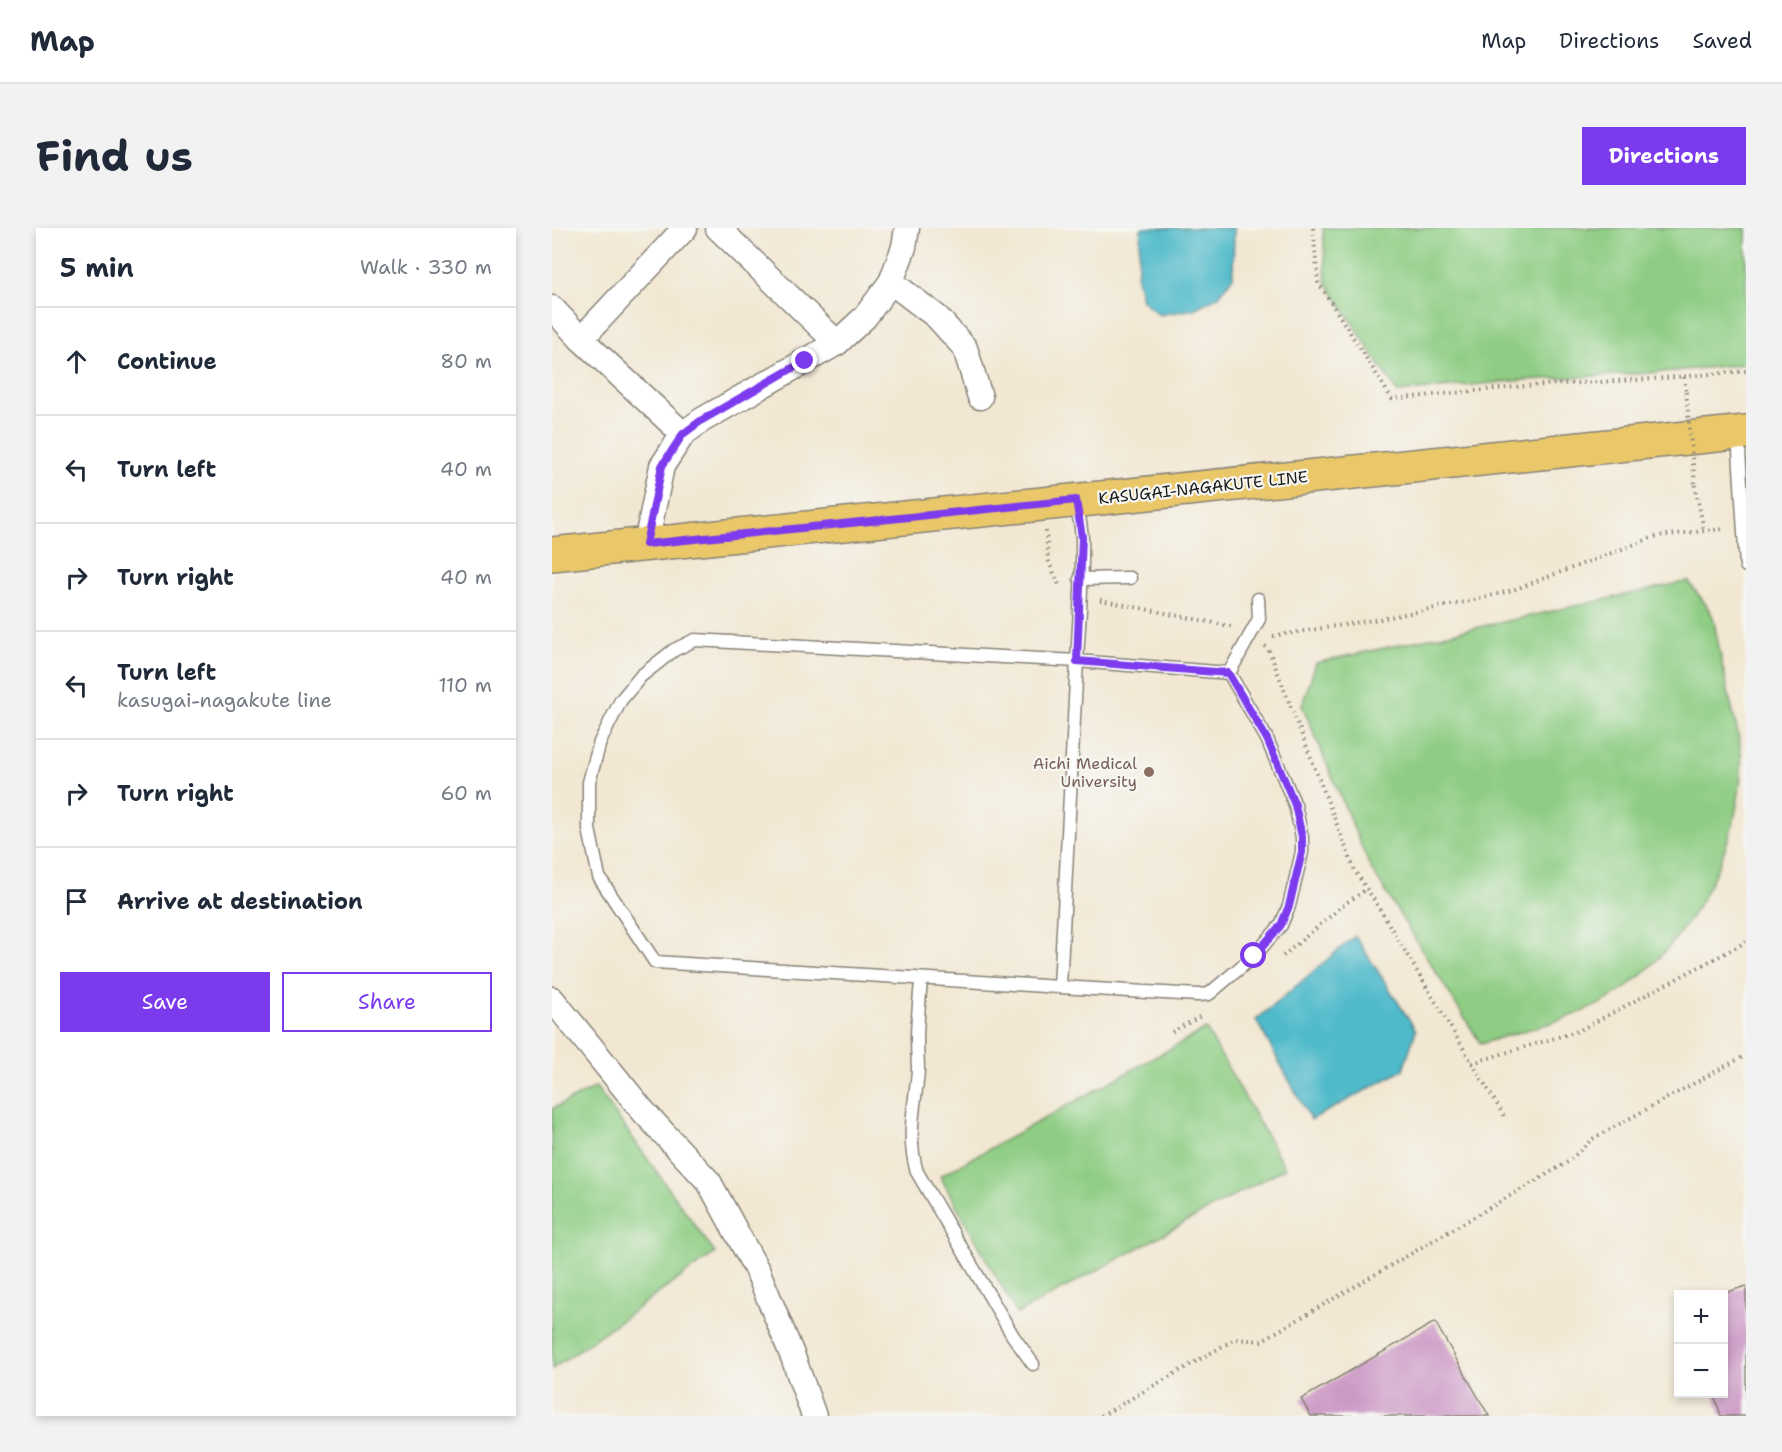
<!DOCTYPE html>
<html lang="en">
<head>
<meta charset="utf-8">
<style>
  body { margin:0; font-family:"Shantell Sans",sans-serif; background:#f2f2f3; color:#1f2937 }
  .controls { position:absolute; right:18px; bottom:18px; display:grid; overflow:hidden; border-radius:0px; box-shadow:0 3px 9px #0003 }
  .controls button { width:54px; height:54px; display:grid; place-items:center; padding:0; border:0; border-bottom:2px solid #e0e1e3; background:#fff; color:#1f2937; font:30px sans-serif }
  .stop { position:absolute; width:18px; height:18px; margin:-14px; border:4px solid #7c3aed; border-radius:50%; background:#fff }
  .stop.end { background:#7c3aed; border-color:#fff; box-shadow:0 2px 6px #0008 }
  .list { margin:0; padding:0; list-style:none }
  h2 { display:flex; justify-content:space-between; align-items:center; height:78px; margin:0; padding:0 24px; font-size:26px }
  h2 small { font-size:20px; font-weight:400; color:#747a83 }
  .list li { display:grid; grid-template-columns:39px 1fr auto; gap:18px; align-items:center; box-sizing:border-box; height:108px; padding:0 24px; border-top:2px solid #e0e1e3 }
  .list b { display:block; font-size:22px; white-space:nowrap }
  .list p { margin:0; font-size:20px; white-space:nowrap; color:#747a83 }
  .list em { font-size:20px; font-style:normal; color:#747a83 }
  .actions { display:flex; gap:12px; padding:18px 24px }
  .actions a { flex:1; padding:14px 0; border:2px solid #7c3aed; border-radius:0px; text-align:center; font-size:21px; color:#7c3aed }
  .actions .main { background:#7c3aed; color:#fff }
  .icon { flex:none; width:33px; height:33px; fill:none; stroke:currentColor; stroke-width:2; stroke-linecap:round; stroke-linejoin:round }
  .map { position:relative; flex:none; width:1194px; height:1188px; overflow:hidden; border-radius:0px }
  header { display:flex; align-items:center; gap:36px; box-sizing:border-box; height:84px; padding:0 30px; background:#fff; border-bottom:2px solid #e0e1e3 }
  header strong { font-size:28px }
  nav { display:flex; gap:33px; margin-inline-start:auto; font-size:21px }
  .intro { display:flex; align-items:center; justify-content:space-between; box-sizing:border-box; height:144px; padding:0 36px }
  h1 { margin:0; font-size:42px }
  .button { padding:15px 27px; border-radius:0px; background:#7c3aed; color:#fff; font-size:21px; font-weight:700 }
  main { display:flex; gap:36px; padding:0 36px }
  aside { flex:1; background:#fff; border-radius:0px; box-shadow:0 3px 9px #0003 }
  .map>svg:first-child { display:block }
</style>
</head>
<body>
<header>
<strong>Map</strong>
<nav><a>Map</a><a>Directions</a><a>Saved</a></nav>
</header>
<div class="intro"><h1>Find us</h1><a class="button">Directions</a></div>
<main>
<aside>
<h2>5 min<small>Walk · 330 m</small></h2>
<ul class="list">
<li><svg class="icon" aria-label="ahead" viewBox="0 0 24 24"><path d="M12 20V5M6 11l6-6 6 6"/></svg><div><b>Continue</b></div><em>80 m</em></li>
<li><svg class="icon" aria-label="left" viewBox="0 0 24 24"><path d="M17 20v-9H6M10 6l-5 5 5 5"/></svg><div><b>Turn left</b></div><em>40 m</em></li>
<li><svg class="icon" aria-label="right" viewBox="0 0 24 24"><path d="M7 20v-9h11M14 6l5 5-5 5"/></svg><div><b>Turn right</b></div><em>40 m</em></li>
<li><svg class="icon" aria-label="left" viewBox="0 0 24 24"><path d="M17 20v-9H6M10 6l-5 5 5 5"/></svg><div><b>Turn left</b><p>kasugai-nagakute line</p></div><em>110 m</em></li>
<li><svg class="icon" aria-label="right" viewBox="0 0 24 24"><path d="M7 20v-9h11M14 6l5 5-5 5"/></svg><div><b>Turn right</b></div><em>60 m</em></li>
<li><svg class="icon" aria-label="arrive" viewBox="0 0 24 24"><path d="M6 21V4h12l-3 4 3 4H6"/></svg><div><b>Arrive at destination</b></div></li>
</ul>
<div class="actions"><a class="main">Save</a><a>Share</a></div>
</aside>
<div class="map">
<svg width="1194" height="1188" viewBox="0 0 1194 1188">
  <rect width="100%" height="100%" fill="#f6f6f2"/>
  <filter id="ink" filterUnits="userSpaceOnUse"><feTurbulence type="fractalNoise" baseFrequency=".0167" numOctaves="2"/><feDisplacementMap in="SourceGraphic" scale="12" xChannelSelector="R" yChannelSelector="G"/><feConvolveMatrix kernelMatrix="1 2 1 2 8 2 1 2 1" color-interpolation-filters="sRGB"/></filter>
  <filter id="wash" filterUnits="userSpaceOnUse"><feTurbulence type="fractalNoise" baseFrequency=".008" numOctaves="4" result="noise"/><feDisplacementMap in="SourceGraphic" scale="24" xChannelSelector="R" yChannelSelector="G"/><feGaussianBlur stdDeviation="1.35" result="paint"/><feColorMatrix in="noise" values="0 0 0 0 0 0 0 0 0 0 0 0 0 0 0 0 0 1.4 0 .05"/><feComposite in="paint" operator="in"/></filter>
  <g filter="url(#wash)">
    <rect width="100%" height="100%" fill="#f2e7d2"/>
    <g fill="#8ecd83" stroke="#557450" stroke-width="1.5">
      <polygon points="771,0 1194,0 1194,136 1099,145 973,152 845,164 774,54"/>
      <path d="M1136 353C1144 364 1154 375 1160 387 1163 393 1163 402 1165 409 1168 425 1171 442 1175 458 1179 479 1187 504 1189 525 1193 613 1138 717 1065 766 1023 793 975 800 929 816L818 639 750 477 764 435Z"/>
      <polygon points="654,801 733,940 465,1086 388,948"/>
      <polygon points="44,859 163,1025 0,1141 0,881"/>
    </g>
    <g fill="#4fbaca" stroke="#366b73" stroke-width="1.5">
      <polygon points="589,0 682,0 681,49 667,68 642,81 607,87 590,72 585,50"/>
      <polygon points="803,708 864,802 851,842 759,892 704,792"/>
    </g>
    <g id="blocks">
      <g fill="#c992c2">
        <polygon points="1194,1058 1194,1188 1169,1188 1162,1166 1172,1166 1172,1065"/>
        <polygon points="883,1094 937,1188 759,1188 749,1171"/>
      </g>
    </g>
  </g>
  <g filter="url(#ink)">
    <use href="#blocks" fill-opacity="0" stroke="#878277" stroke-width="1.5"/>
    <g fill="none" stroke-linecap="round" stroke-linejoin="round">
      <g stroke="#878277" stroke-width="15">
        <g id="service">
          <polyline points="1186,206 1194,338"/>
          <polyline points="528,351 578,350"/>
          <polyline points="677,445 707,391 706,371"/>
          <path d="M369 751C368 770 365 791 365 811 365 821 366 832 366 843 363 879 354 908 365 944L461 1108 481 1136"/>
          <path d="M508 759 646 767 657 766 702 728 729 697 737 678 750 624V609L743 577 715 511 677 445 525 433 143 412 122 422 89 448 69 472 48 514 37 554V601L47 649 103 734 508 759 525 433C527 392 531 350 530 310 529 297 526 285 524 272"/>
        </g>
      </g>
      <g stroke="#878277" stroke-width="27">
        <g id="minor">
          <polyline points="166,0 285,115"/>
          <polyline points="339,54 385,89 413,120 428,169"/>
          <polyline points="0,80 29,111 131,206"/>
          <polyline points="29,111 133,0"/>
          <polyline points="94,316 110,238 131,206 150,192 285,115 313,89 339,54 352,19 355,0"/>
          <polyline points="0,771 91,883 157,954 206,1044 241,1129 262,1188"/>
        </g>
      </g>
      <g stroke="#878277" stroke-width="36">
        <polyline id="primary" points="0,326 1194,204"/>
      </g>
      <g stroke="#878277" stroke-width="4" stroke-dasharray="1.5 4.5" stroke-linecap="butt">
        <polyline points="761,0 766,54 840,171 974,158 1101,151 1194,143"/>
        <polyline points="1132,149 1134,164"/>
        <polyline points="1143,257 1152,302"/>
        <polyline points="494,303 496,332 508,359"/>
        <polyline points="548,372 682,399"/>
        <polyline points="721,408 828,391 918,373 961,362 1105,308 1172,301"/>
        <polyline points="713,418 716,420 803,643 824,675 952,888"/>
        <polyline points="731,728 794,675 815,661"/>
        <polyline points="620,804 651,787"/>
        <polyline points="920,835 1026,803 1194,714"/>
        <polyline points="549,1188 683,1111 709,1113 1016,934 1040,911 1194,827"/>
      </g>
      <use href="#service" stroke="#fff" stroke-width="12"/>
      <use href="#minor" stroke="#fff" stroke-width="24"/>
      <use href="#primary" stroke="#eac769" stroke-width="33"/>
      <polyline stroke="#878277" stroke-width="4" stroke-dasharray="1.5 4.5" stroke-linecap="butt" points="1134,164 1143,257"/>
    </g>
  </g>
  <g fill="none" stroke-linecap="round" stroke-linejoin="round" filter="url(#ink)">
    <polyline stroke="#7c3aed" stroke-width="8" points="253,133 150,192 131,206 110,238 94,316 524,272 530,309 525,433 676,445 715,511 743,577 750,609 750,624 737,678 729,697 702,728"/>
  </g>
  <circle fill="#8d6e63" stroke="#f6f6f2" stroke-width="2" cx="597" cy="544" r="6"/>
  <g text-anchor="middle" stroke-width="4.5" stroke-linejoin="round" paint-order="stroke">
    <g font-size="16" fill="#1c1c1c" stroke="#f6f6f2">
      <text transform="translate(651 259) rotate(-6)" y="6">KASUGAI-NAGAKUTE LINE</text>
    </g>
    <g font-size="16" fill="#785e54" stroke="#f6f6f2" text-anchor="end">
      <text x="585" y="541">Aichi Medical<tspan x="585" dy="18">University</tspan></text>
    </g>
  </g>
</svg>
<div class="controls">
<button>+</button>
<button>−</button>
</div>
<div class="stop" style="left:702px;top:728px"></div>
<div class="stop end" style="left:253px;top:133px"></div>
</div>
</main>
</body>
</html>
